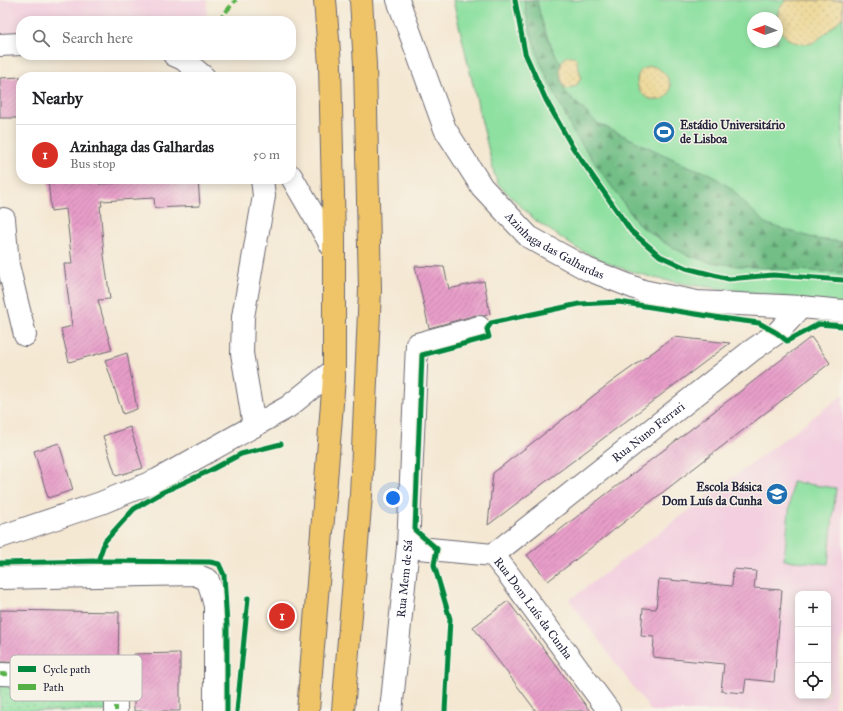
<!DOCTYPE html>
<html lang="en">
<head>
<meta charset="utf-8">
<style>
  body { margin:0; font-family:"IM FELL Great Primer",serif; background:#f6f6f6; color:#202124 }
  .controls { position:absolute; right:12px; bottom:12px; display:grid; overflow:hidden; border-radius:8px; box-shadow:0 2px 10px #0003 }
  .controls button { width:36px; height:36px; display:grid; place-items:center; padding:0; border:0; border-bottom:1px solid #e0e0e0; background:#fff; color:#202124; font:20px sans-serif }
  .compass { position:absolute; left:747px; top:12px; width:36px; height:36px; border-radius:50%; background:#fff; box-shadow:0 2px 10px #0003; rotate:272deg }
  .you { position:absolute; left:393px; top:498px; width:14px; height:14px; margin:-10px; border:3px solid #fff; border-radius:50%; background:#1a73e8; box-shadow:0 0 0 6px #1a73e833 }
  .badge { display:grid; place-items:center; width:26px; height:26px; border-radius:50%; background:#d93025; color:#fff; font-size:13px; font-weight:700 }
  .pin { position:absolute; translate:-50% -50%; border:2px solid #fff; box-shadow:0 1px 4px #0006 }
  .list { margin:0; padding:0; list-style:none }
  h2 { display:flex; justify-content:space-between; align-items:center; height:52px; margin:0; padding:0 16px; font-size:17px }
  h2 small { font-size:13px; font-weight:400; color:#757577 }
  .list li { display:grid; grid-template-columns:26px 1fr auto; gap:12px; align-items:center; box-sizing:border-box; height:60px; padding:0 16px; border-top:1px solid #e0e0e0 }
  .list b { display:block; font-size:15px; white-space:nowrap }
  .list p { margin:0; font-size:13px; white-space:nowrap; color:#757577 }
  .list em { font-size:13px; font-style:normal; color:#757577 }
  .icon { flex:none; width:22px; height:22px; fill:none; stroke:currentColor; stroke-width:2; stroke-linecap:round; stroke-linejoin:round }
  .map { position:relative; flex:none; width:843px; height:711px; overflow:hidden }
  .search { position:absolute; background:#fff; box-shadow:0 2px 10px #0003; left:16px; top:16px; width:280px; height:44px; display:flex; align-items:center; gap:10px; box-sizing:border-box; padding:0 14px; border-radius:16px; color:#757577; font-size:15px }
  .panel { position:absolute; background:#fff; box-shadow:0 2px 10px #0003; left:16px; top:72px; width:280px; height:112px; border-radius:16px }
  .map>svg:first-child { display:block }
</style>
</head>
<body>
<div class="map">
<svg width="843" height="711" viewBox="0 0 843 711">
  <defs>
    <pattern id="forest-firs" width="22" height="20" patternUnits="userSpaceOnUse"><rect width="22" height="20" fill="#72be86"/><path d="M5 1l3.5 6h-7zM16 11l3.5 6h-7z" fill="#5d9a6f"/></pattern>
    <pattern id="sand-dots" width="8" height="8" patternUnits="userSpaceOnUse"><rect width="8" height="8" fill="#eeda9e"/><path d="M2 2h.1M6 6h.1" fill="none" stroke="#ccbb89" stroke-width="1.8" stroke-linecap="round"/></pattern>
    <pattern id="park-dots" width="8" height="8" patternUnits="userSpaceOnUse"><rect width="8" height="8" fill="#8ee0a0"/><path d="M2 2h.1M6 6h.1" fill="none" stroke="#7ac08b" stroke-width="1.8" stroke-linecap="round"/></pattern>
    <pattern id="building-hatch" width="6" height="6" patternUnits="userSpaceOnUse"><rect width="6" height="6" fill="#e89ec9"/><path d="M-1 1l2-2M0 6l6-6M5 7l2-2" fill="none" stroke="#bc80a4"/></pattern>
  </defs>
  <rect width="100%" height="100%" fill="#f7f3e8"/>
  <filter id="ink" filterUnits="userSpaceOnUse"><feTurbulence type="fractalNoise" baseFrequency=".025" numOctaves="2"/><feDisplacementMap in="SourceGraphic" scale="8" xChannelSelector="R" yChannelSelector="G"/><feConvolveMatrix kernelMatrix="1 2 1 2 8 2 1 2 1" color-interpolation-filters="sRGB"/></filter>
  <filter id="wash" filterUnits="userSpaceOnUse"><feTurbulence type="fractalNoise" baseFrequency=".012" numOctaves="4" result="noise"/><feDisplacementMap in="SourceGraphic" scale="16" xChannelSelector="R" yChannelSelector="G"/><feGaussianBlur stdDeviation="0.9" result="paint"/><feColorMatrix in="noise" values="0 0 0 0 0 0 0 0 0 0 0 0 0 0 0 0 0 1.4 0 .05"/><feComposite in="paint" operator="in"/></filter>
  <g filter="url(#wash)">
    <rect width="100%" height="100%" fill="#f4e8d3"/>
    <g fill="#f3cfdf" fill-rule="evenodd">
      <polygon points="0,0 207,0 206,21 21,21 21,33 0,34"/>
      <path d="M843 395V625L834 711H651L569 600ZM798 594H828V696H798Z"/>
    </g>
    <g fill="#8ee0a0" stroke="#58816e" fill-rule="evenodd">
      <path d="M453 0H843V305L691 285 654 278 614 266 576 248 535 220 498 184 494 173ZM753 18H777V42H753Z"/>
      <polygon points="792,482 836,488 828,564 784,560"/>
    </g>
    <path fill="url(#forest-firs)" stroke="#4a7060" d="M524 0H537C540 20 550 47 561 64 560 73 561 82 566 89L564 91 597 123 688 166 710 174 732 189 749 208 767 224 816 239 843 242V273L738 266 709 262 687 255 665 243 639 225 573 132 540 62 528 23Z"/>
    <g fill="url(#sand-dots)" stroke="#887e6c">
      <path d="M787 0H843V17C836 23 820 40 812 43 794 48 773 33 778 13 779 7 783 4 787 0Z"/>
      <path d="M568 56H573L576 58 581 77 577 85 568 89 565 88C560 78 556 63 568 56Z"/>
      <path d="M651 66C665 68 678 88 665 98 662 100 659 100 656 100 635 99 629 69 651 66Z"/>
    </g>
    <polygon fill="url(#park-dots)" stroke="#58816e" points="0,683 109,683 108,711 0,711"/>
    <g id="blocks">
      <g fill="url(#building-hatch)">
        <polygon points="21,77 21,118 0,118 0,78"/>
        <polygon points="48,179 99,179 99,184 144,181 144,179 198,179 200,206 155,208 154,198 101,201 102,206 100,206 104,255 110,299 98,300 112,350 69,362 61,329 72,326 64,264 72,264 66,209 51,211"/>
        <polygon points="415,266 444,267 449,289 484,281 490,314 484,316 476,315 429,328"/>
        <polygon points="674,337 730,343 488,525 493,473 610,383"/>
        <polygon points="811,337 830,363 548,581 527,555"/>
        <polygon points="127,353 137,409 123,414 105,360"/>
        <polygon points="130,427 143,468 116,476 103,436"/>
        <polygon points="59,443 73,490 48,498 34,451"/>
        <polygon points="733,569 756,571 754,588 782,590 774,682 746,679 744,693 721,691 724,664 653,657 654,637 641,636 643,608 656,609 659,579 732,586"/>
        <polygon points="508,601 590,711 536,711 473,627"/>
        <polygon points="0,610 119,612 118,666 0,662"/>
        <polygon points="180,653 180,711 134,711 134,654"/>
      </g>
    </g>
  </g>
  <g filter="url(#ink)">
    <use href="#blocks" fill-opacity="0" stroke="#6c6770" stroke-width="1"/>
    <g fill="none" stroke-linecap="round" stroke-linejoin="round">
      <g stroke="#6c6770" stroke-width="24">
        <g id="minor">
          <path id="s1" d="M398 0 445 129 482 187 529 237 587 269 643 291 697 302 801 307 843 311"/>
          <polyline points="0,45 21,44"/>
          <polyline points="174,55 183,59 204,77"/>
          <polyline points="291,176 334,250"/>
          <polyline points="4,219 8,265 25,335"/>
          <polyline points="254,426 242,353 243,317 264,196 262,179"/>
          <polyline points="0,537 101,503 157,480 288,407 334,370"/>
          <path id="s2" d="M408 547 493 555 506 571 609 711"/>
          <path id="s3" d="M493 555 751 351 777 333 801 307"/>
          <polyline points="0,578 194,574 208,580 215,606 215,711"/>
          <polyline points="0,674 116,678 116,711"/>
          <path id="s4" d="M391 711 408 547 417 344 479 327"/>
        </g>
      </g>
      <g stroke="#6c6770" stroke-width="24">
        <g id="highway">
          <polyline points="308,711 334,378 334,237 330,65 325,0"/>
          <polyline points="343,711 361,495 370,290 365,65 361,0"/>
        </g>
      </g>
      <use href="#minor" stroke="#fff" stroke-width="22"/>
      <use href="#highway" stroke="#efc469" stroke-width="22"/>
      <g stroke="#55b146" stroke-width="4" stroke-dasharray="8 4" stroke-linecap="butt">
        <polyline points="218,21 236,0"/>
        <polyline points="0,674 116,678 116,711"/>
      </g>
      <g stroke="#f7f3e8" stroke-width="8">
        <g id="cycleway">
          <polyline points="515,0 525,53 546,100 573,148 631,231 660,256 686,268 729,279 773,275 843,280"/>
          <polyline points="98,561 105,541 134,509 163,492 209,471 241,454 281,444"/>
          <polyline points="0,563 98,561 210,562 219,564 224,575 227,625 227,711"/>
          <polyline points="237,711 248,598"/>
          <polyline points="445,711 450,619 434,565 437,549 415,530 422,355 489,337 487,329 491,323 579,304 619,302 721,318 759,323 777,333 787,341 819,324 843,326"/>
        </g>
      </g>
      <use href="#cycleway" stroke="#00873e" stroke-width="5"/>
    </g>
  </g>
  <defs>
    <g id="stadium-disc" transform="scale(1.15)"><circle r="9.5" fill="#1f6fb2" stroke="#f7f3e8"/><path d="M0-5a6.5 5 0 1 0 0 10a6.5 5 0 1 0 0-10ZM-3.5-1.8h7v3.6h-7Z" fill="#fff"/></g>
    <g id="school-disc" transform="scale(1.15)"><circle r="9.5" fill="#1f6fb2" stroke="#f7f3e8"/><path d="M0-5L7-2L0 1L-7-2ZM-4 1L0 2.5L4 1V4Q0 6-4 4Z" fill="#fff"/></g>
  </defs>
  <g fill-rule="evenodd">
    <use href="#stadium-disc" x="664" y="132"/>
    <use href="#school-disc" x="777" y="494"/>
  </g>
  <g text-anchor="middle" stroke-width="3" stroke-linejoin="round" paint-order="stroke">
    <g font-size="12" font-weight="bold" fill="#22223b" stroke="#f7f3e8" text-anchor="start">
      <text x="680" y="129">Estádio Universitário<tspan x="680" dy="14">de Lisboa</tspan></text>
      <text x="762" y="491" text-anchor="end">Escola Básica<tspan x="762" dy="14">Dom Luís da Cunha</tspan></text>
    </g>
    <g font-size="12" fill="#22223b" stroke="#f7f3e8">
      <text dy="4" stroke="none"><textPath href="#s1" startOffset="301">Azinhaga das Galhardas</textPath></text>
      <text dy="4" stroke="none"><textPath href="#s3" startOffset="198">Rua Nuno Ferrari</textPath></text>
      <text dy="4" stroke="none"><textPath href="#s4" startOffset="133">Rua Mem de Sá</textPath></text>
      <text dy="4" stroke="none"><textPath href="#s2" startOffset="152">Rua Dom Luís da Cunha</textPath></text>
    </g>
  </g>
  <rect x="10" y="655" width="132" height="46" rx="6" fill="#f7f3e8" stroke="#b7b4b4" stroke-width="1"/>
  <rect x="18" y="666" width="18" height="6" fill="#00873e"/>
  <rect x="18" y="684" width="18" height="6" fill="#55b146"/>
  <g font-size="11" fill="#22223b">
    <text x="43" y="673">Cycle path</text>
    <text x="43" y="691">Path</text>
  </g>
</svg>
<div class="controls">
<button>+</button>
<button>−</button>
<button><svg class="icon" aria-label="locate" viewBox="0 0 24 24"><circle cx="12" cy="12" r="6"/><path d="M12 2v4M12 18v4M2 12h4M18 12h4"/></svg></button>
</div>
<svg class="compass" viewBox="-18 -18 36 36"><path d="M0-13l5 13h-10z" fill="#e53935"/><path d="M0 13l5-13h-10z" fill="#757577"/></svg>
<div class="you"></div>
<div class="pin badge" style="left:282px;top:616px">1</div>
<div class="search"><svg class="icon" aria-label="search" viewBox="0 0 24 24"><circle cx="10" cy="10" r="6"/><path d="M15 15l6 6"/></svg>Search here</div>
<section class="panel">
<h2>Nearby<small></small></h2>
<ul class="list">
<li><span class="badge">1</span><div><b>Azinhaga das Galhardas</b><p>Bus stop</p></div><em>50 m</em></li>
</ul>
</section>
</div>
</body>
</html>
